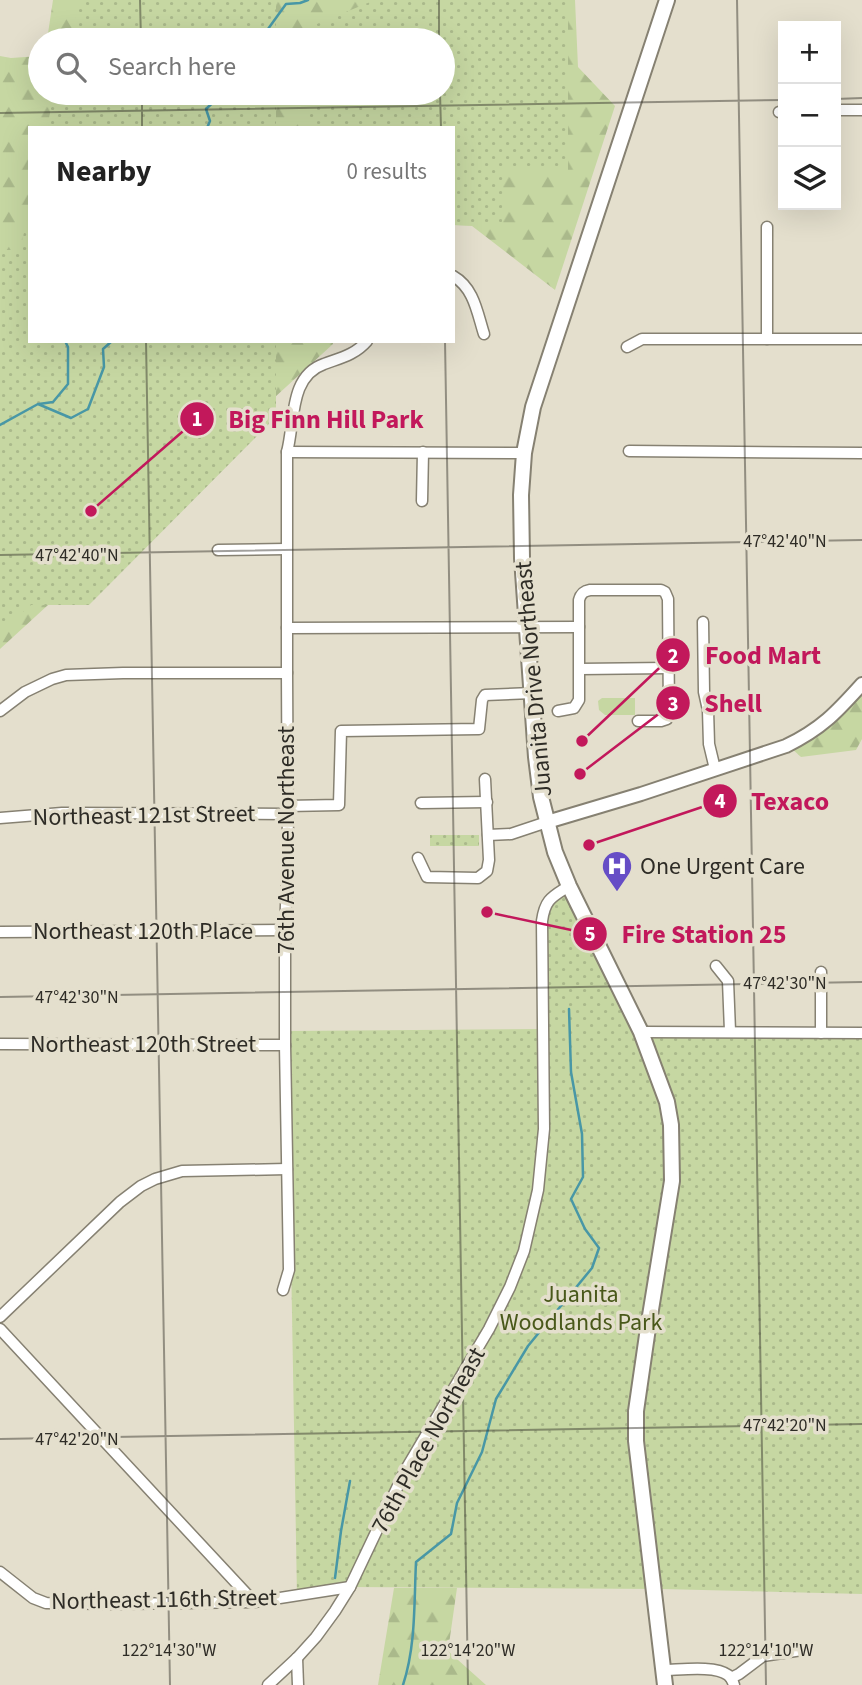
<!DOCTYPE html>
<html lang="en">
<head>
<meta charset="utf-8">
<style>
  body { margin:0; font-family:"Source Sans 3",sans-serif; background:#f6f6f6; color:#222 }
  .controls { position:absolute; right:21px; top:21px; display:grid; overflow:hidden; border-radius:0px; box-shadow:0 7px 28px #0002 }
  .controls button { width:63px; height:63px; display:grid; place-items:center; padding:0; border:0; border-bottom:2px solid #e0e0e0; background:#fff; color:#222; font:35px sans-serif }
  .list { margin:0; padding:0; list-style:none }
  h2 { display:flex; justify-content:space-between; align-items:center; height:91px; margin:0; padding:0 28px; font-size:30px }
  h2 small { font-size:23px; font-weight:400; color:#767676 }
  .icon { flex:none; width:38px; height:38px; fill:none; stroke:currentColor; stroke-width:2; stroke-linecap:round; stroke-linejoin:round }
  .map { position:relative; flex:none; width:862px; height:1685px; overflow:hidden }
  .search { position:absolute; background:#fff; box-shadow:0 7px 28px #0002; left:28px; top:28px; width:427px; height:77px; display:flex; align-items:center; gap:18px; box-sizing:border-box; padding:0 24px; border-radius:38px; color:#767676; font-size:26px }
  .panel { position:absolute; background:#fff; box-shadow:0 7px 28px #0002; left:28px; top:126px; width:427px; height:217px; border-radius:0px }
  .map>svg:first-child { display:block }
</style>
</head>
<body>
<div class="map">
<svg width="862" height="1685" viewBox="0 0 862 1685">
  <defs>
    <pattern id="forest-firs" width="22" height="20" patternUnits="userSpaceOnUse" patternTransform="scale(1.75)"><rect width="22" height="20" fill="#c6d7a2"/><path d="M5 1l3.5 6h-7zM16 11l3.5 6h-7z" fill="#aab98b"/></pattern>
    <pattern id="park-dots" width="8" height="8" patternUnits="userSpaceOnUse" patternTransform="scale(1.75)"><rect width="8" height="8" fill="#c6d7a2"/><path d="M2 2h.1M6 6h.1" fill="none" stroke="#aab98b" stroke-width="1.8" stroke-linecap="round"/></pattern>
  </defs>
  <rect width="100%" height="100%" fill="#e4dfcd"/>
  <polygon fill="#c6d7a2" points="602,698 635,698 635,715 605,715 599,710 598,701"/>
  <g fill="url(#forest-firs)">
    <polygon points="53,0 575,0 578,67 615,106 555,290 472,226 453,225 453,128 30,128 30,341 333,341 333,344 0,649 0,56 11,58 40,56 40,93 443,93 443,40 47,40"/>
    <polygon points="862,687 862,739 856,750 801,757 790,747"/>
    <polygon points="394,1588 457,1588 448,1651 486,1685 378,1685"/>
  </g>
  <g fill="url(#park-dots)">
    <polygon points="81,0 276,0 276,40 69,40"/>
    <polygon points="375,0 568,0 568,170 503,170 502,226 453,225 453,128 307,128 307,93 443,93 443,40 307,40 307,28"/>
    <polygon points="54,93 276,93 276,128 47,128"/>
    <polygon points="30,206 30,341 276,341 276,417 89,605 31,605 0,632 0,250 20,250"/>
    <rect x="430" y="835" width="49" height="11"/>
    <polygon points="569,886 641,1031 862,1033 862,1594 661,1589 350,1587 297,1596 287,1031 543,1029 544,907"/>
  </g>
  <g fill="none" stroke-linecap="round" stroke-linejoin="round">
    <g stroke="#4897a6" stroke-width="2.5">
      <polyline points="253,40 268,29 286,4 300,3 308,0"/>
      <polyline points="207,128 210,121 206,109 223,93"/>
      <polyline points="39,404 53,402 68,384 68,347 65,341"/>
      <polyline points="0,425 38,404 71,418 88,409 104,367 103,349 112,341"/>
      <polyline points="335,1578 341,1531 350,1481"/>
      <path d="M403 1685C416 1646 414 1602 416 1562L451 1534 457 1503 482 1452 496 1399 528 1346 592 1268 599 1248 585 1229 571 1199 583 1177 582 1134 571 1072 569 1009"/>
    </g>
    <g stroke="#868172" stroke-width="13">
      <g id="minor">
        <polyline points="836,110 862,110"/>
        <polyline points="779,112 783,111"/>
        <path d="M453 276C474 288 477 312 484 334"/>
        <polyline points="767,339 767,227"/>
        <polyline points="627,347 642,339 862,339"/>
        <polyline points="629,451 862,453"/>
        <polyline points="287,452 524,453"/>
        <polyline points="422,501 423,452"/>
        <polyline points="218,550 286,549"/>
        <polyline points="703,622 704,692 708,710 709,744 715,769"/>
        <polyline points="287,628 579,627"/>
        <polyline points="580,669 668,668"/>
        <polyline points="0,711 25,692 52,679 66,675 123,673 287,673"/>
        <path d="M558 711 574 708 579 700V600C581 593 584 591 590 590H661L665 592 668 599 669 714 667 719 661 721H638"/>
        <polyline points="421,803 487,802"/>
        <polyline points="287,806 339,805 341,731 479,729 482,700 485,695 532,693"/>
        <polyline points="0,818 62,813 288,814"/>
        <polyline points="488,835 511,834 547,822"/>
        <polyline points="418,858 427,877 478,878 487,871 489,860 485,779"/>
        <polyline points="0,932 285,930"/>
        <polyline points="716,966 728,981 730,1031"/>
        <polyline points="821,972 821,1033"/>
        <polyline points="641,1032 862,1033"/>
        <polyline points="0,1044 285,1045"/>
        <path d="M283 1290 289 1270 285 1045V930L288 856 287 673V452C295 422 289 376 324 364 340 358 355 355 367 341"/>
        <polyline points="0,1317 120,1202 141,1186 155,1179 182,1171 287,1169"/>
        <polyline points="0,1329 254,1602"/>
        <polyline points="0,1572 33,1598 46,1603 116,1604 254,1602 350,1587"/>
        <polyline points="297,1658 298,1685"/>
        <path d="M663 1670C679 1670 715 1665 728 1675 732 1678 732 1680 734 1685"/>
        <polyline points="731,1678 739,1674 763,1656 808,1649"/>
        <path d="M268 1685 297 1658 316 1637 335 1611 350 1587 406 1469 489 1329 510 1287 524 1251 538 1190 544 1129 542 921C545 899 552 897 569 886"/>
      </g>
    </g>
    <g stroke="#868172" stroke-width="16">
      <path id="tertiary" d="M547 822 641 794 786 746C821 729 836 713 862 684"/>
    </g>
    <g stroke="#868172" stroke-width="18">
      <polyline id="secondary" points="665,1685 636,1441 636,1411 648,1328 672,1181 671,1125 667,1102 641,1032 569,886 555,852 541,797 536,757 522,558 521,495 524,453 533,407 667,0"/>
    </g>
    <use href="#minor" stroke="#fff" stroke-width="10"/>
    <use href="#tertiary" stroke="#fff" stroke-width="12"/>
    <use href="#secondary" stroke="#fff" stroke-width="14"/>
  </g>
  <path fill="none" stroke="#2e2c26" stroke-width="2" stroke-opacity="0.45" d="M140 0 141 40M439 0V40M737 0 766 1685M142 93V128M440 93 441 128M836 99 862 98M0 113 783 100M146 341 170 1685M445 341 468 1685M0 555 862 540M0 997 862 982M0 1439 862 1424"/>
  <defs>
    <g id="hospital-pin" transform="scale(1.575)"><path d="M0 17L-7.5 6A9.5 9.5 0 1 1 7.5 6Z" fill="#664dc6" stroke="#e4dfcd"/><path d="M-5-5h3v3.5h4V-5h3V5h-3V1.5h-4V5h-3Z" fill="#fff"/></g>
  </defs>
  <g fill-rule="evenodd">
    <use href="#hospital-pin" x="617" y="866"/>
  </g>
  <g text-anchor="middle" stroke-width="7" stroke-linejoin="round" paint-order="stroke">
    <g font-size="24" fill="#2e2c26" stroke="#e4dfcd">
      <text transform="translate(533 679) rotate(-95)" y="8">Juanita Drive Northeast</text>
      <text transform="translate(144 815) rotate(-1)" y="8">Northeast 121st Street</text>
      <text transform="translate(286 840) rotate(-90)" y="8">76th Avenue Northeast</text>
      <text x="143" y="939">Northeast 120th Place</text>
      <text x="143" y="1052">Northeast 120th Street</text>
      <text transform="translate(428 1440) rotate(-61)" y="8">76th Place Northeast</text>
      <text transform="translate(164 1599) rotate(-1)" y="8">Northeast 116th Street</text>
    </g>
    <g font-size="24" fill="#2e2c26" stroke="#e4dfcd" text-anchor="start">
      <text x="640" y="874">One Urgent Care</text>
    </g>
    <g font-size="24" fill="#49581a" stroke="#e4dfcd">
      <text x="581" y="1302">Juanita<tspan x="581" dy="28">Woodlands Park</tspan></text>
    </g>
  </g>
  <g font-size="18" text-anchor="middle" fill="#2e2c26" stroke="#e4dfcd" stroke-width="7" stroke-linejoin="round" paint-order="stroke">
    <text x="785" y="547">47°42'40"N</text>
    <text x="77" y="561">47°42'40"N</text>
    <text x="785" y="989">47°42'30"N</text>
    <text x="77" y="1003">47°42'30"N</text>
    <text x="785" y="1431">47°42'20"N</text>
    <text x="77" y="1445">47°42'20"N</text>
    <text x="169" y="1656">122°14'30"W</text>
    <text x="468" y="1656">122°14'20"W</text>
    <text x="766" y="1656">122°14'10"W</text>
  </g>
  <path fill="none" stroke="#c2185b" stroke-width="2.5" d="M91 511L197 419M582 741L673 655M580 774L673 703M589 845L720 801M487 912L590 934"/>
  <g fill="#c2185b" stroke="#e4dfcd" stroke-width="2.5">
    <circle cx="91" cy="511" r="7"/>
    <circle cx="582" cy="741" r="7"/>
    <circle cx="580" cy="774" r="7"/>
    <circle cx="589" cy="845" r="7"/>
    <circle cx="487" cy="912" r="7"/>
    <circle cx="197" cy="419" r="18"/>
    <circle cx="673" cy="655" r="18"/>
    <circle cx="673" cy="703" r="18"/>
    <circle cx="720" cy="801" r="18"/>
    <circle cx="590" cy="934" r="18"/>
  </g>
  <g font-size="21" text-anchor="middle" font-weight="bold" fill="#fff">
    <text x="197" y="426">1</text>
    <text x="673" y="663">2</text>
    <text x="673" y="711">3</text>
    <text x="720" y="808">4</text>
    <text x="590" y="941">5</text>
  </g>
  <g font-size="26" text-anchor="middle" font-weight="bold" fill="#c2185b" stroke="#e4dfcd" stroke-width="7" stroke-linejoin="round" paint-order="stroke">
    <text x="326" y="428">Big Finn Hill Park</text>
    <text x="763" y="664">Food Mart</text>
    <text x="733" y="712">Shell</text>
    <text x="790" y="810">Texaco</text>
    <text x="704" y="943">Fire Station 25</text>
  </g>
</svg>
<div class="controls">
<button>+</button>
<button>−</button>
<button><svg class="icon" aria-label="layers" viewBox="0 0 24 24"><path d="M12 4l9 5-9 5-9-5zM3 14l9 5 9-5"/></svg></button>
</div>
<div class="search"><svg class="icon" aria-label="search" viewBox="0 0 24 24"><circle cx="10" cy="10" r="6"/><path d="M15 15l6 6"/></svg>Search here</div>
<section class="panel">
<h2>Nearby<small>0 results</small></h2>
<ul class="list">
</ul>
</section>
</div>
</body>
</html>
